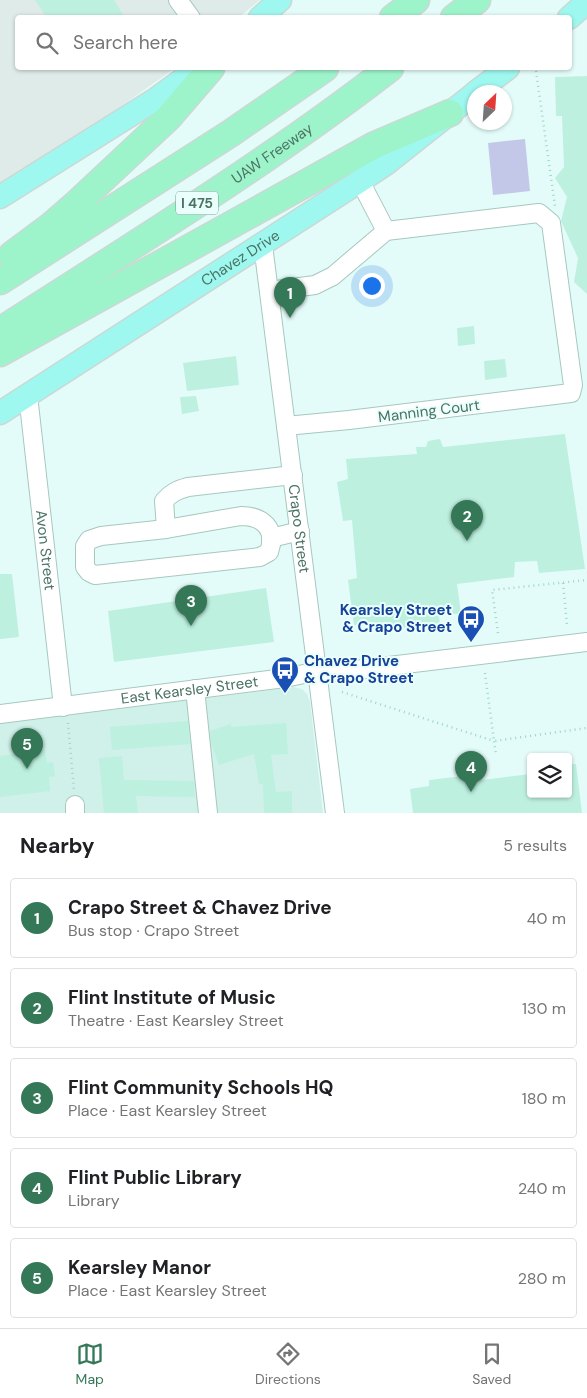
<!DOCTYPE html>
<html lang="en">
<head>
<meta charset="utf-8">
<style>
  body { margin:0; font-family:"DM Sans",sans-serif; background:#f2f2f2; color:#202124 }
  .controls { position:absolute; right:15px; bottom:15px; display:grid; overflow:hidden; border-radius:5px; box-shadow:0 1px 4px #0004 }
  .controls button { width:45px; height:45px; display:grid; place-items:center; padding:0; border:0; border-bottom:1px solid #e0e0e0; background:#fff; color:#202124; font:25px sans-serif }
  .compass { position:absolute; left:467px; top:85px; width:45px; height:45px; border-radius:50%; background:#fff; box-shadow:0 1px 4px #0004; rotate:25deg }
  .you { position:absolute; left:371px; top:285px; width:18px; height:18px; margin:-12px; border:4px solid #fff; border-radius:50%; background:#1a73e8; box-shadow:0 0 0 8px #1a73e833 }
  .badge { display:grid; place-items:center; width:32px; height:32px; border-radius:50%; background:#347857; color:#fff; font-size:16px; font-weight:700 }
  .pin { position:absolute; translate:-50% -41px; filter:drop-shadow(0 1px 2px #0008) }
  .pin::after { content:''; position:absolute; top:26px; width:18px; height:15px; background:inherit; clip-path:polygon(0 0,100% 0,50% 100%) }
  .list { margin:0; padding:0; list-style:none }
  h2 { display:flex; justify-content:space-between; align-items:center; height:65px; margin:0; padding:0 20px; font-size:21px }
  h2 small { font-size:16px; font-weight:400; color:#757577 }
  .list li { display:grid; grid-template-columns:32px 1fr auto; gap:15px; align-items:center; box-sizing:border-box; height:80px; margin:0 10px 10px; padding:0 10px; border:1px solid #e0e0e0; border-radius:5px }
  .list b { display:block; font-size:19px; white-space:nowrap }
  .list p { margin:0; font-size:16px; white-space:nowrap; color:#757577 }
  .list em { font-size:16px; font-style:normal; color:#757577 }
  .icon { flex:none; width:28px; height:28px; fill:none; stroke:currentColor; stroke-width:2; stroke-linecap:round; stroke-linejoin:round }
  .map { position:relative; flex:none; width:587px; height:813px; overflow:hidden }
  .search { position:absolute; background:#fff; box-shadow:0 1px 4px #0004; left:15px; right:15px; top:15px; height:55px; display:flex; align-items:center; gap:12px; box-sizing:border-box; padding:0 18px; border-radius:5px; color:#757577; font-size:19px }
  .sheet { height:515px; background:#fff }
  nav { display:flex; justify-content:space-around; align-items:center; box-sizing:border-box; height:70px; border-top:1px solid #e0e0e0; background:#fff; font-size:14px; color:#757577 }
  nav a { display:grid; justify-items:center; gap:2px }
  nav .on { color:#347857 }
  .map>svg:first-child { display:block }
</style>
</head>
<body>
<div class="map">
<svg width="587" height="813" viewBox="0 0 587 813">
  <rect width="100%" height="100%" fill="#e4fcf9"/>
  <polygon fill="#d0f0ea" points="294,687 302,689 307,694 310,702 323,813 0,813 0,724"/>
  <polygon fill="#deebe8" points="0,0 260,0 239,17 18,18 18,68 175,68 113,112 0,185"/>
  <polygon fill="#c3c8e9" points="525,139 530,191 493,195 488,143"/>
  <g fill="#bdf0df">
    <polygon points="35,0 114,0 125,18 47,18"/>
    <polygon points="587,76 587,294 574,282 578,258 561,221 567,197 555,178 564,167 562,116 556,116 555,77"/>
    <polygon points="474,326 475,344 458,346 457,328"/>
    <polygon points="236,356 239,385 187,391 183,363"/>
    <polygon points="505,359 507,377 485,380 484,361"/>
    <polygon points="196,396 199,411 182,414 180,397"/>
    <polygon points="565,434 585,569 539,573 537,561 515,562 514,577 457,584 461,613 439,616 440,624 374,631 371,626 354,625 348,580 357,578 352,520 343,521 337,482 348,479 346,459 417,454 416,447 426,447 428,441 440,439 443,447"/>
    <polygon points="0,574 12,574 19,637 0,639"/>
    <polygon points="266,588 274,642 114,662 108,611"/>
    <polygon points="188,721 190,744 112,750 110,727"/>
    <polygon points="286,723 288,754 271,755 276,792 292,791 292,813 264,813 263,784 259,784 254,754 219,765 211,743 210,731 231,724 231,727"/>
    <polygon points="45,750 47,763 53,762 55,776 49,777 50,791 0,797 0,756"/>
    <polygon points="122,756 124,780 194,781 195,797 136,796 138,813 104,813 99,758"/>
    <polygon points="568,764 576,764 582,813 413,813 410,789 429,786 429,780 480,774 482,780 531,774 531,794 568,794"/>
  </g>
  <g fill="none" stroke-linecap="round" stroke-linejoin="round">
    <g stroke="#a6c8be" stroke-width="20">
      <g id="minor">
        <polyline points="178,0 191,18"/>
        <polyline points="360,181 386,231"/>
        <path id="s1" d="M263 245 335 813"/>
        <polyline points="269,291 315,285 333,276 386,231 539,213 551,223 573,385 571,393 349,420 286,426"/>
        <path id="s2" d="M28 395 63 707"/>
        <path d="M241 516C263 516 277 529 269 552L260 557 95 575 89 572 85 567V546L89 540 101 536 166 529Z"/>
        <path d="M166 529 164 501C171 493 177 490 188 487L293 475"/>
        <polyline points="271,538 300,531"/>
        <polyline points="195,689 208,813"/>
        <path id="s3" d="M0 714 285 678 318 671 339 672 587 642"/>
        <polyline points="75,805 75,813"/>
      </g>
    </g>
    <g stroke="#ccd8d4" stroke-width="25">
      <g id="major">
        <polyline points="260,18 280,0"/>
        <polyline points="569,18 587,2"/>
        <polyline points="476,92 508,68"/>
        <polyline points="0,197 156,99 198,68"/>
        <path id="s4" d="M0 413 360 181 387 163 474 94"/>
      </g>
    </g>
    <g stroke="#ccd8d4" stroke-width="29">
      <g id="highway">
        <polyline points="393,18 416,0"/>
        <polyline points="454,18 477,0"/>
        <polyline points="12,255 51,226 75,205 168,118 211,68"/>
        <polyline points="0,281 231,133 325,68"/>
        <path id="s5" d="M0 331C132 246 266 164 390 68"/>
        <polyline points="0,353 375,145 450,113"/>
      </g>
    </g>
    <g stroke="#a0d5c3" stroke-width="2.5" stroke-dasharray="1 4" stroke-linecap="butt">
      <polyline points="536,71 555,206"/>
      <polyline points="563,583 567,625"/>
      <polyline points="498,633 492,590 587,580"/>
      <polyline points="485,673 494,741 587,728"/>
      <polyline points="342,692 494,741 496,755"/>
      <polyline points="68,723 74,790"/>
    </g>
    <use href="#minor" stroke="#fff" stroke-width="18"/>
    <use href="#major" stroke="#9ef8ef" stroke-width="22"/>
    <use href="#highway" stroke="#9df4cb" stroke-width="26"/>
  </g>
  <defs>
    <g id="bus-pin" transform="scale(1.4375)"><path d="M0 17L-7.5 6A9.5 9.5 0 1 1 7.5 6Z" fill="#1a4fb4" stroke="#eafefc"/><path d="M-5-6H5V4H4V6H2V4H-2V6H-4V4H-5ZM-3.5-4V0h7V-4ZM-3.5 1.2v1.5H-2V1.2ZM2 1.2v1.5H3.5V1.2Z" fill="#fff"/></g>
  </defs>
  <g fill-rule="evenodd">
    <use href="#bus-pin" x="471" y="619"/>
    <use href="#bus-pin" x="285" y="670"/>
  </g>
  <g text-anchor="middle" stroke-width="4" stroke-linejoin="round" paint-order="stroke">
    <rect fill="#eafefc" stroke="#7a9d92" stroke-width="1" x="176" y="191.5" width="42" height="23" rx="4"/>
    <g font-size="14" font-weight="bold" fill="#4a7364">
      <text x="197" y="208">I 475</text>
    </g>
    <g font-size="15" fill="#4a7364" stroke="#eafefc">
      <text dy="5" stroke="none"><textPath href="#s5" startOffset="325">UAW Freeway</textPath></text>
      <text dy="5" stroke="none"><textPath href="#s4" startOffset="286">Chavez Drive</textPath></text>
      <text transform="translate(429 411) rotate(-7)" y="5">Manning Court</text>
      <text dy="5" stroke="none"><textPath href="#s1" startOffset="286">Crapo Street</textPath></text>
      <text dy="5" stroke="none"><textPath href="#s2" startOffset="156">Avon Street</textPath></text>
      <text dy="5" stroke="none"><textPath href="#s3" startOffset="191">East Kearsley Street</textPath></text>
    </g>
    <g font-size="15" font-weight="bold" fill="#164399" stroke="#eafefc" text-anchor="end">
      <text x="452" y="615">Kearsley Street<tspan x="452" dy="17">&amp; Crapo Street</tspan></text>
      <text x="304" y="666" text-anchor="start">Chavez Drive<tspan x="304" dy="17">&amp; Crapo Street</tspan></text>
    </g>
  </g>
</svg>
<div class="controls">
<button><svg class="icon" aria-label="layers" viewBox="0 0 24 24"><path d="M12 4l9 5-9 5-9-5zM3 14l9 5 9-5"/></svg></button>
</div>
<svg class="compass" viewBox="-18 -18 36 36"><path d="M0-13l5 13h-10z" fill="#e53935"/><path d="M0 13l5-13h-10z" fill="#757577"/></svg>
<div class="you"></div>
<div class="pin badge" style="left:290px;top:318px">1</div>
<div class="pin badge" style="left:467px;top:541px">2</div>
<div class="pin badge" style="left:191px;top:626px">3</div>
<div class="pin badge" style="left:471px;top:792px">4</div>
<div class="pin badge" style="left:27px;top:769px">5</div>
<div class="search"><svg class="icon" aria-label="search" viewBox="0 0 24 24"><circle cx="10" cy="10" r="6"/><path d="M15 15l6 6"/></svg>Search here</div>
</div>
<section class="sheet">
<h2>Nearby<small>5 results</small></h2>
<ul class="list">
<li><span class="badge">1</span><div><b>Crapo Street &amp; Chavez Drive</b><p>Bus stop · Crapo Street</p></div><em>40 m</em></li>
<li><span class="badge">2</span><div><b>Flint Institute of Music</b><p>Theatre · East Kearsley Street</p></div><em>130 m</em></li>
<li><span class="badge">3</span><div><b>Flint Community Schools HQ</b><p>Place · East Kearsley Street</p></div><em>180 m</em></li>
<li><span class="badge">4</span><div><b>Flint Public Library</b><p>Library</p></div><em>240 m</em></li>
<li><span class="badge">5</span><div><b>Kearsley Manor</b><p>Place · East Kearsley Street</p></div><em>280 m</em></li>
</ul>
</section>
<nav>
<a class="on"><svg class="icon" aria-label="map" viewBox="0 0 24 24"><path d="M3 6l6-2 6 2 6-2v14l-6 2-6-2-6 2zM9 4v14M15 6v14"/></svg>Map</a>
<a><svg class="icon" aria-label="directions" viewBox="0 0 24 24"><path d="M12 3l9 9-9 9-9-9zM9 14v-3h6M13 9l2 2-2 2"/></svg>Directions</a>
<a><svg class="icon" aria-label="saved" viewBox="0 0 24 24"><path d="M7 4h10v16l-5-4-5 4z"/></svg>Saved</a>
</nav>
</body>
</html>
